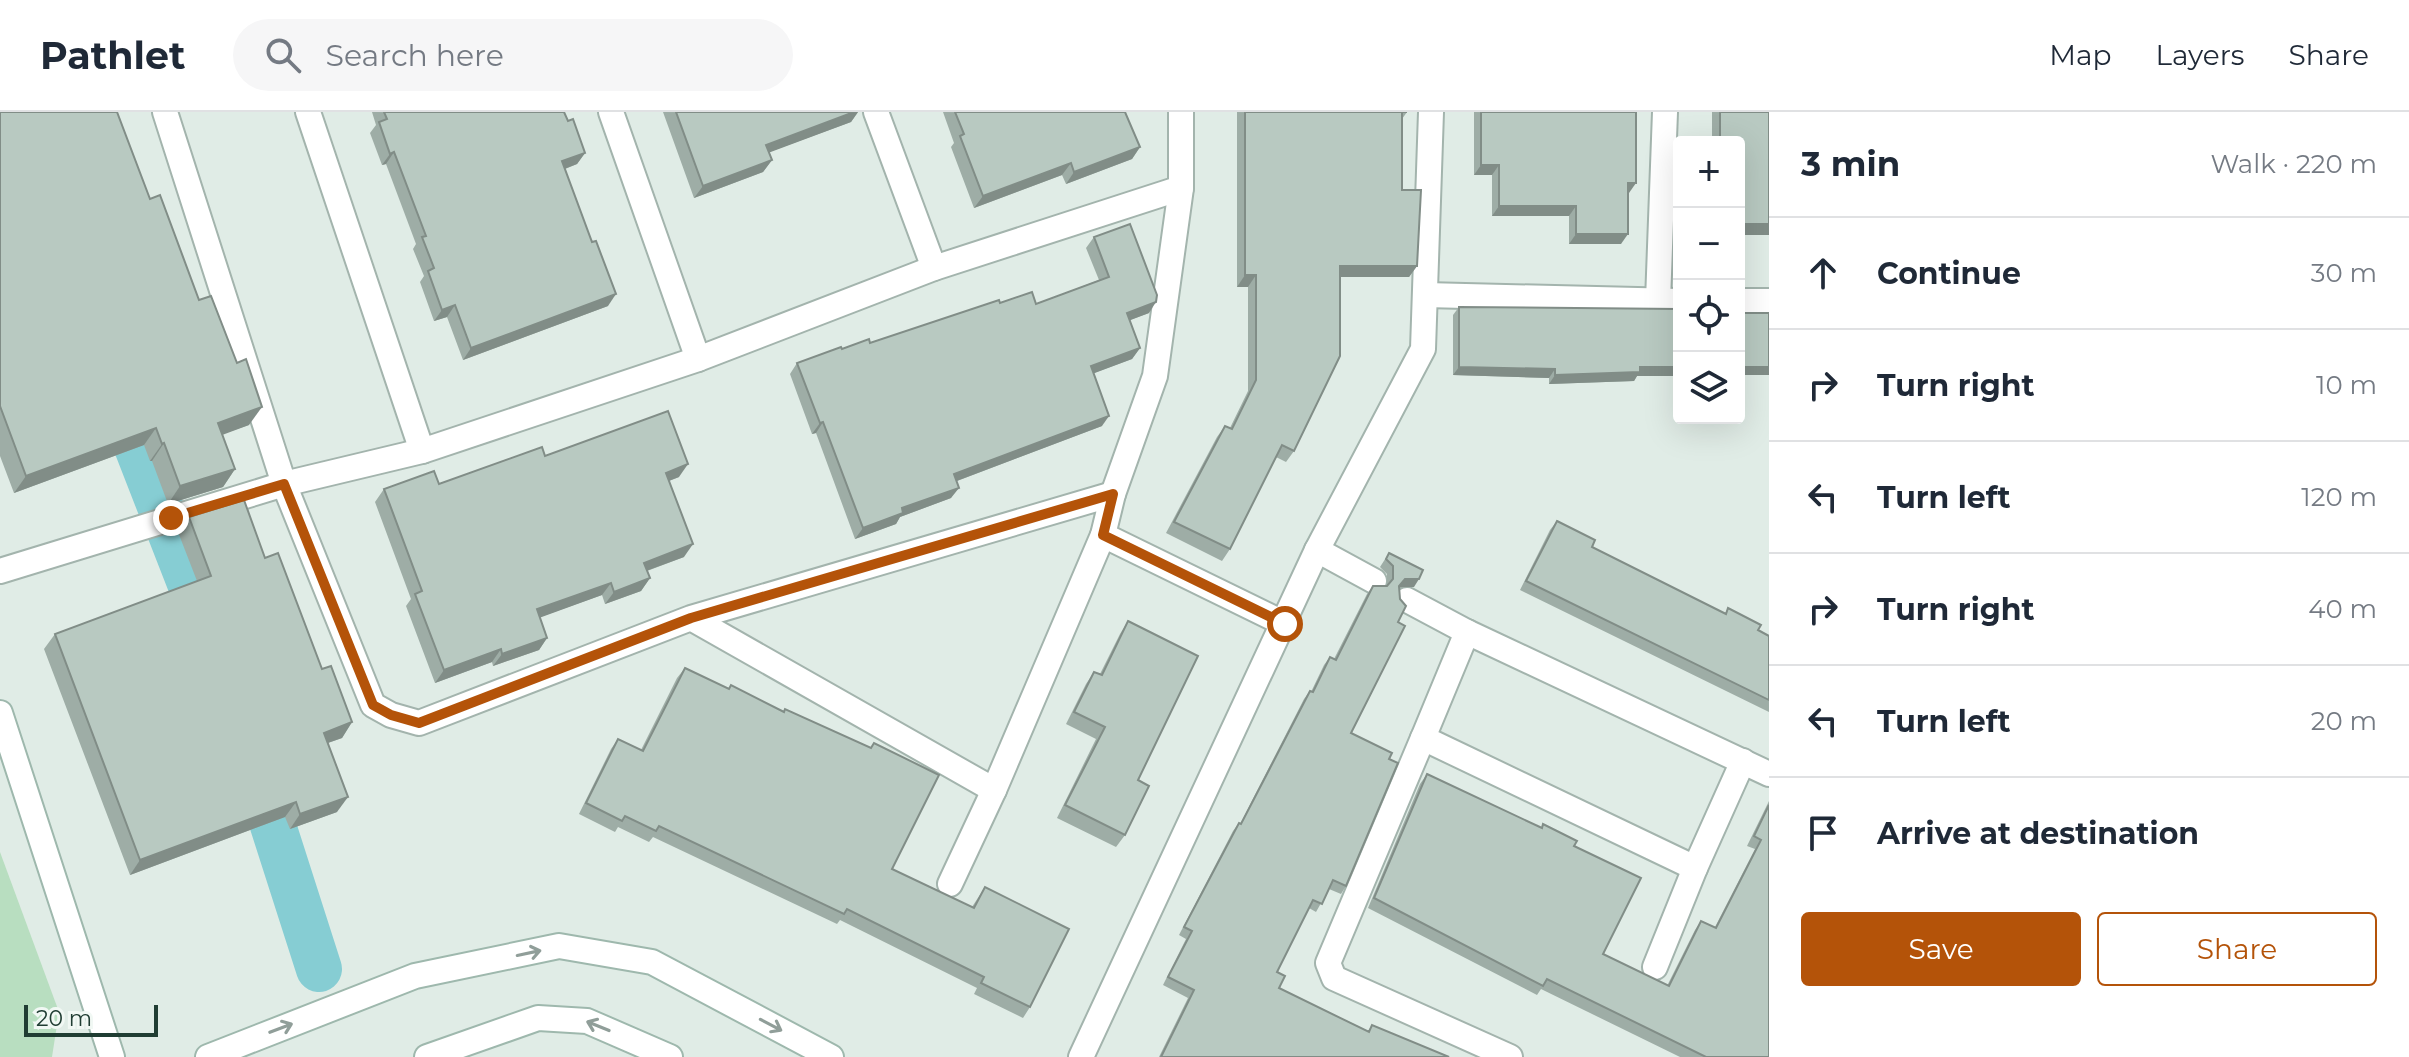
<!DOCTYPE html>
<html lang="en">
<head>
<meta charset="utf-8">
<style>
  body { margin:0; font-family:Montserrat,sans-serif; background:#f6f6f7; color:#1f2937 }
  .controls { position:absolute; right:24px; top:24px; display:grid; overflow:hidden; border-radius:8px; box-shadow:0 8px 32px #0002 }
  .controls button { width:72px; height:72px; display:grid; place-items:center; padding:0; border:0; border-bottom:2px solid #e0e1e3; background:#fff; color:#1f2937; font:40px sans-serif }
  .scale { position:absolute; left:24px; bottom:20px; width:134px; box-sizing:border-box; padding-left:8px; border:4px solid #203d33; border-top:0; font-size:22px; line-height:28px; white-space:nowrap; color:#203d33; -webkit-text-stroke:6px #f1f8f4; paint-order:stroke }
  .stop { position:absolute; width:24px; height:24px; margin:-18px; border:6px solid #b45309; border-radius:50%; background:#fff }
  .stop.end { background:#b45309; border-color:#fff; box-shadow:0 2px 8px #0008 }
  .list { margin:0; padding:0; list-style:none }
  h2 { display:flex; justify-content:space-between; align-items:center; height:104px; margin:0; padding:0 32px; font-size:34px }
  h2 small { font-size:26px; font-weight:400; color:#747a83 }
  .list li { display:grid; grid-template-columns:52px 1fr auto; gap:24px; align-items:center; box-sizing:border-box; height:112px; padding:0 32px; border-top:2px solid #e0e1e3 }
  .list b { display:block; font-size:30px; white-space:nowrap }
  .list em { font-size:26px; font-style:normal; color:#747a83 }
  .actions { display:flex; gap:16px; padding:24px 32px }
  .actions a { flex:1; padding:18px 0; border:2px solid #b45309; border-radius:8px; text-align:center; font-size:28px; color:#b45309 }
  .actions .main { background:#b45309; color:#fff }
  .icon { flex:none; width:44px; height:44px; fill:none; stroke:currentColor; stroke-width:2; stroke-linecap:round; stroke-linejoin:round }
  .map { position:relative; flex:none; width:1769px; height:945px; overflow:hidden }
  header { display:flex; align-items:center; gap:48px; box-sizing:border-box; height:112px; padding:0 40px; background:#fff; border-bottom:2px solid #e0e1e3 }
  header strong { font-size:38px }
  nav { display:flex; gap:44px; margin-inline-start:auto; font-size:28px }
  .search { width:560px; height:72px; background:#f6f6f7; display:flex; align-items:center; gap:20px; box-sizing:border-box; padding:0 28px; border-radius:44px; color:#747a83; font-size:30px }
  main { display:flex }
  aside { flex:1; background:#fff }
  .map>svg:first-child { display:block }
</style>
</head>
<body>
<header>
<strong>Pathlet</strong>
<div class="search"><svg class="icon" aria-label="search" viewBox="0 0 24 24"><circle cx="10" cy="10" r="6"/><path d="M15 15l6 6"/></svg>Search here</div>
<nav><a>Map</a><a>Layers</a><a>Share</a></nav>
</header>
<main>
<div class="map">
<svg width="1769" height="945" viewBox="0 0 1769 945">
  <rect width="100%" height="100%" fill="#e0ece6"/>
  <polygon fill="#b8dec0" points="0,740 59,900 52,945 0,945"/>
  <g fill="none" stroke-linecap="round" stroke-linejoin="round">
    <g stroke="#86cdd3" stroke-width="46">
      <polyline points="114,276 213,530"/>
      <polyline points="253,651 319,857"/>
    </g>
    <g stroke="#a3b4ad" stroke-width="28">
      <g id="minor">
        <polyline points="165,0 284,372 373,593 391,603 419,611 691,506 1113,382 1103,423 994,678 691,506"/>
        <polyline points="308,0 422,339"/>
        <polyline points="611,0 698,247"/>
        <polyline points="876,0 934,156"/>
        <polyline points="1425,183 1679,189"/>
        <polyline points="1658,189 1665,0"/>
        <polyline points="1739,189 1769,189"/>
        <polyline points="1113,382 1155,264 1181,76"/>
        <polyline points="1103,423 1285,512"/>
        <polyline points="1317,438 1374,469"/>
        <polyline points="0,459 284,372 422,339 698,247 934,156 1181,76 1181,0"/>
        <polyline points="1407,488 1467,520 1769,662"/>
        <polyline points="1467,520 1423,626 1695,756 1743,649"/>
        <polyline points="1423,626 1328,851 1334,866 1510,945"/>
        <polyline points="950,772 994,678"/>
        <polyline points="1655,855 1695,756"/>
        <polyline points="1081,945 1317,438 1423,237 1431,0"/>
      </g>
    </g>
    <g stroke="#9eb8ad" stroke-width="28">
      <g id="secondary">
        <polyline points="0,601 112,945"/>
        <polyline points="208,945 415,864 559,834 652,850 831,945"/>
        <polyline points="427,945 538,906 587,909 670,945"/>
      </g>
    </g>
    <use href="#minor" stroke="#fff" stroke-width="24"/>
    <use href="#secondary" stroke="#fff" stroke-width="24"/>
  </g>
  <g fill="#9eada6">
    <polygon points="0,0 150,87 199,188 249,313 222,322 235,357 223,375 168,392 152,349 150,349 144,333 14,381 0,344"/>
    <polygon points="372,0 564,0 585,41 577,52 565,57 608,194 463,248 447,205 434,209 420,170 424,164 413,137 416,132 386,52 382,53 370,21 376,13"/>
    <polygon points="663,0 858,0 851,10 769,40 772,48 763,60 694,86"/>
    <polygon points="943,0 1125,0 1140,35 1132,47 1066,72 1062,63 974,96 951,35 954,31"/>
    <polygon points="1237,0 1407,0 1402,7 1402,78 1417,154 1409,165 1340,165 1294,339 1286,350 1276,345 1230,437 1222,449 1166,421 1217,325 1225,314 1230,316 1248,279 1248,175 1237,175"/>
    <polygon points="1474,0 1636,0 1629,81 1628,81 1621,132 1569,132 1569,104 1492,104 1492,63 1474,63"/>
    <polygon points="1712,0 1769,0 1769,123 1739,123 1739,30 1712,30"/>
    <polygon points="1094,125 1149,201 1130,208 1140,236 1132,247 1094,261 1102,314 957,369 951,386 900,405 896,412 855,427 816,321 812,322 790,262 797,251 842,237 870,231 1000,191 1036,192 1099,168 1086,136"/>
    <polygon points="1459,195 1637,264 1634,269 1549,272 1549,266 1453,263 1453,203"/>
    <polygon points="545,344 679,365 669,369 684,445 647,459 650,466 641,479 605,492 602,483 540,505 547,526 539,538 493,554 492,550 435,571 406,494 411,487 375,390 384,377 439,372"/>
    <polygon points="189,405 265,446 322,557 352,610 342,626 328,631 337,700 290,717 285,705 130,763 44,537 55,522 197,469 178,420"/>
    <polygon points="1557,409 1592,435 1725,502 1728,496 1758,518 1769,524 1769,600 1520,478 1550,418"/>
    <polygon points="1389,441 1414,475 1399,476 1398,510 1351,621 1389,647 1346,774 1341,782 1329,777 1316,800 1309,796 1277,860 1279,876 1368,919 1372,913 1449,945 1159,945 1188,886 1163,873 1186,827 1179,823 1233,719 1239,711 1240,712 1304,587 1310,579 1311,580 1324,553 1330,545 1334,547 1367,482 1373,474 1387,473 1387,462 1380,455"/>
    <polygon points="1128,509 1138,668 1125,723 1116,735 1057,706 1096,627 1066,612 1086,572 1094,560 1100,562 1120,522"/>
    <polygon points="685,556 728,577 870,636 874,631 892,757 972,795 985,775 1030,895 1023,906 974,882 977,876 840,808 837,812 653,725 649,730 618,715 615,720 579,702 611,637 618,627 641,638 677,566"/>
    <polygon points="1427,662 1574,734 1603,842 1667,874 1695,818 1701,809 1715,815 1755,737 1747,734 1769,689 1769,945 1680,945 1541,877 1537,883 1368,796 1420,672"/>
  </g>
  <g fill="#818d87">
    <polygon points="854,0 858,0 851,10 757,45 766,33"/>
    <polygon points="1140,35 1132,47 1066,72 1074,60"/>
    <polygon points="394,40 386,52 382,53 390,42"/>
    <polygon points="585,41 577,52 554,61 562,49"/>
    <polygon points="772,48 763,60 694,86 703,74"/>
    <polygon points="1071,51 1062,63 974,96 983,84"/>
    <polygon points="1481,53 1499,53 1492,63 1474,63"/>
    <polygon points="1628,71 1636,71 1629,81 1621,81"/>
    <polygon points="1499,94 1576,94 1569,104 1492,104"/>
    <rect x="1739" y="112" width="30" height="11"/>
    <polygon points="1576,122 1628,122 1621,132 1569,132"/>
    <polygon points="1340,154 1417,154 1409,165 1332,165"/>
    <polygon points="1245,163 1256,163 1248,175 1237,175"/>
    <polygon points="616,182 608,194 463,248 471,236"/>
    <polygon points="1156,190 1149,201 1120,212 1127,201"/>
    <polygon points="455,193 447,205 434,209 442,198"/>
    <polygon points="1140,236 1132,247 1084,265 1091,254"/>
    <polygon points="1459,255 1555,257 1549,266 1453,263"/>
    <polygon points="1640,255 1679,255 1679,264 1637,264 1634,269 1549,272 1555,263"/>
    <rect x="1739" y="255" width="30" height="8"/>
    <polygon points="262,295 249,313 206,329 218,311"/>
    <polygon points="1109,304 1102,314 946,373 954,362"/>
    <polygon points="823,310 816,321 812,322 820,311"/>
    <polygon points="156,316 144,333 14,381 26,364"/>
    <polygon points="164,331 152,349 150,349 162,332"/>
    <polygon points="688,352 679,365 658,373 666,361"/>
    <polygon points="235,357 223,375 168,392 180,374"/>
    <polygon points="959,376 951,386 900,405 896,412 855,427 863,416 902,396"/>
    <polygon points="693,432 684,445 635,463 644,451"/>
    <polygon points="650,466 641,479 605,492 614,480"/>
    <polygon points="1405,467 1419,467 1414,475 1400,475 1393,482"/>
    <polygon points="611,471 602,483 528,510 537,497"/>
    <polygon points="547,526 539,538 493,554 502,542"/>
    <polygon points="501,537 492,550 435,571 444,558"/>
    <polygon points="352,610 342,626 313,636 324,621"/>
    <polygon points="348,685 337,700 290,717 300,702"/>
    <polygon points="296,690 285,705 130,763 140,748"/>
  </g>
  <g fill="#b8c9c1" stroke="#818d87" stroke-width="2">
    <polygon points="0,0 117,0 150,87 160,83 199,188 211,184 237,251 246,247 262,295 218,311 235,357 180,374 164,331 162,332 156,316 26,364 0,294"/>
    <polygon points="384,0 564,0 568,9 573,7 585,41 562,49 592,130 596,129 616,182 471,236 455,193 442,198 428,159 434,156 422,125 426,124 394,40 390,42 379,10 387,7"/>
    <polygon points="676,0 854,0 766,33 772,48 703,74"/>
    <polygon points="955,0 1125,0 1140,35 1074,60 1071,51 983,84 960,24 964,22"/>
    <polygon points="1245,0 1407,0 1402,0 1402,78 1421,78 1417,154 1340,154 1340,244 1294,339 1282,333 1230,437 1174,410 1225,314 1232,317 1256,268 1256,163 1245,163"/>
    <polygon points="1481,0 1636,0 1636,71 1628,71 1628,122 1576,122 1576,94 1499,94 1499,53 1481,53"/>
    <polygon points="1720,0 1769,0 1769,112 1739,112 1739,30 1720,30"/>
    <polygon points="1130,112 1157,183 1156,190 1127,201 1140,236 1091,254 1109,304 954,362 959,376 902,396 903,401 863,416 823,310 820,311 797,251 841,235 842,237 869,227 870,231 999,188 1000,191 1032,180 1036,192 1109,165 1094,125"/>
    <polygon points="1459,195 1679,197 1679,255 1640,255 1640,260 1555,263 1555,257 1459,255"/>
    <rect x="1739" y="201" width="30" height="54"/>
    <polygon points="668,299 688,352 666,361 693,432 644,451 650,466 614,480 611,471 537,497 547,526 502,542 501,537 444,558 415,482 422,479 384,377 434,359 439,372 542,335 545,344"/>
    <polygon points="244,388 265,446 278,441 322,557 331,554 352,610 324,621 348,685 300,702 296,690 140,748 55,522 211,464 189,405"/>
    <polygon points="1557,409 1595,428 1592,435 1726,502 1728,496 1761,513 1758,518 1769,524 1769,588 1526,469"/>
    <polygon points="1389,441 1423,458 1419,467 1405,467 1399,474 1400,487 1406,494 1398,510 1405,514 1351,621 1392,641 1389,647 1398,651 1346,774 1333,768 1322,792 1313,788 1277,860 1285,864 1279,876 1369,920 1372,913 1449,945 1161,945 1194,878 1168,865 1192,819 1184,815 1239,711 1241,712 1310,579 1313,580 1330,545 1336,548 1373,474 1387,474 1393,467 1393,454 1386,447"/>
    <polygon points="1128,509 1198,544 1138,668 1149,674 1125,723 1065,693 1105,615 1074,600 1094,560 1102,563"/>
    <polygon points="685,556 729,577 731,573 784,600 785,597 871,636 874,631 939,663 892,757 974,796 985,775 1069,817 1030,895 981,871 984,865 847,797 844,802 659,714 656,719 625,704 622,709 586,691 618,627 643,639"/>
    <polygon points="1427,662 1542,716 1543,712 1577,729 1574,734 1641,766 1603,842 1669,874 1701,809 1716,816 1761,728 1754,724 1769,693 1769,945 1706,945 1547,867 1543,874 1374,786"/>
  </g>
  <defs><path id="oneway-shaft" d="M-6 0H5M1.5-3L5.5 0L1.5 3" fill="none" stroke-width="1.6" stroke-linecap="round" stroke-linejoin="round" transform="scale(2)"/></defs>
  <g stroke="#909e99">
    <use href="#oneway-shaft" transform="translate(529 841) rotate(-12)"/>
    <use href="#oneway-shaft" transform="translate(771 913) rotate(28)"/>
    <use href="#oneway-shaft" transform="translate(598 914) rotate(-158)"/>
    <use href="#oneway-shaft" transform="translate(281 916) rotate(-21)"/>
  </g>
  <g fill="none" stroke-linecap="round" stroke-linejoin="round">
    <polyline stroke="#b45309" stroke-width="10" points="171,406 284,372 373,593 391,603 419,611 691,506 1113,382 1103,423 1285,512"/>
  </g>
</svg>
<div class="controls">
<button>+</button>
<button>−</button>
<button><svg class="icon" aria-label="locate" viewBox="0 0 24 24"><circle cx="12" cy="12" r="6"/><path d="M12 2v4M12 18v4M2 12h4M18 12h4"/></svg></button>
<button><svg class="icon" aria-label="layers" viewBox="0 0 24 24"><path d="M12 4l9 5-9 5-9-5zM3 14l9 5 9-5"/></svg></button>
</div>
<div class="scale">20 m</div>
<div class="stop" style="left:1285px;top:512px"></div>
<div class="stop end" style="left:171px;top:406px"></div>
</div>
<aside>
<h2>3 min<small>Walk · 220 m</small></h2>
<ul class="list">
<li><svg class="icon" aria-label="ahead" viewBox="0 0 24 24"><path d="M12 20V5M6 11l6-6 6 6"/></svg><div><b>Continue</b></div><em>30 m</em></li>
<li><svg class="icon" aria-label="right" viewBox="0 0 24 24"><path d="M7 20v-9h11M14 6l5 5-5 5"/></svg><div><b>Turn right</b></div><em>10 m</em></li>
<li><svg class="icon" aria-label="left" viewBox="0 0 24 24"><path d="M17 20v-9H6M10 6l-5 5 5 5"/></svg><div><b>Turn left</b></div><em>120 m</em></li>
<li><svg class="icon" aria-label="right" viewBox="0 0 24 24"><path d="M7 20v-9h11M14 6l5 5-5 5"/></svg><div><b>Turn right</b></div><em>40 m</em></li>
<li><svg class="icon" aria-label="left" viewBox="0 0 24 24"><path d="M17 20v-9H6M10 6l-5 5 5 5"/></svg><div><b>Turn left</b></div><em>20 m</em></li>
<li><svg class="icon" aria-label="arrive" viewBox="0 0 24 24"><path d="M6 21V4h12l-3 4 3 4H6"/></svg><div><b>Arrive at destination</b></div></li>
</ul>
<div class="actions"><a class="main">Save</a><a>Share</a></div>
</aside>
</main>
</body>
</html>
